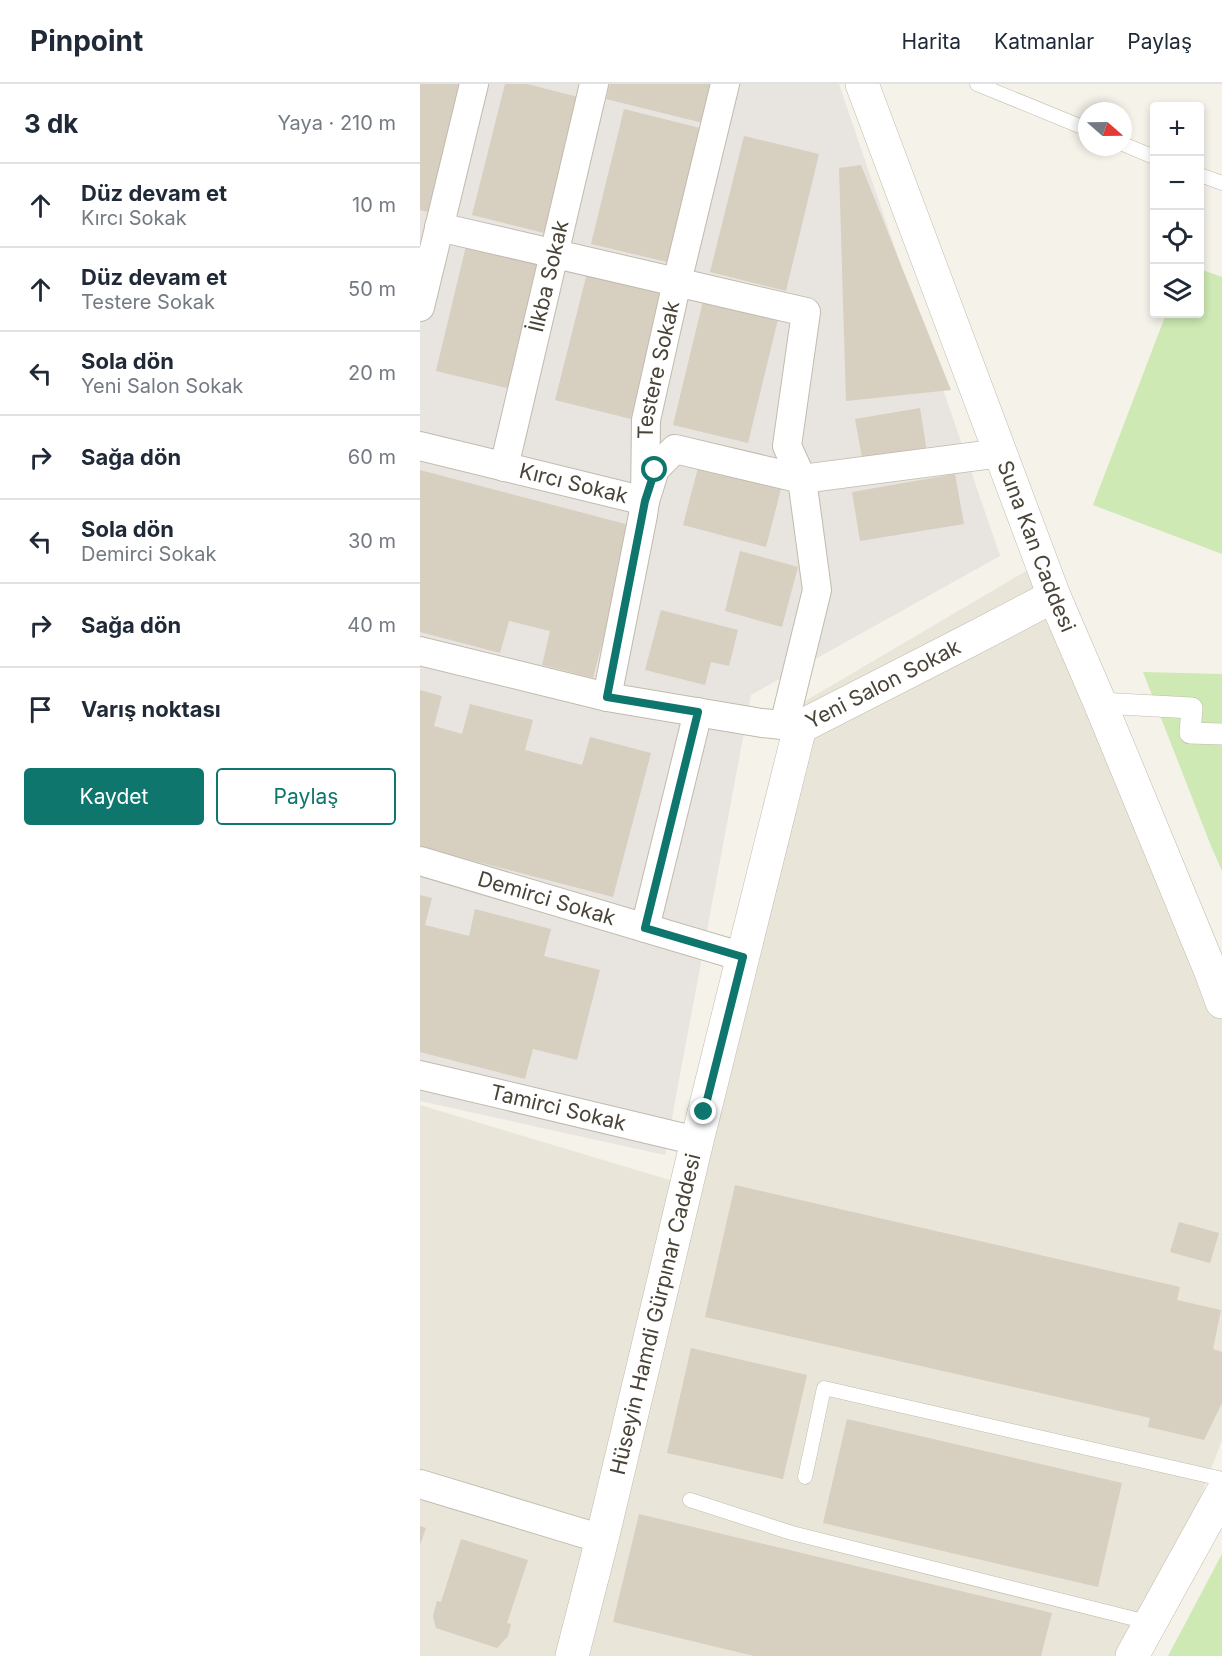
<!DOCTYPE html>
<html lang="tr">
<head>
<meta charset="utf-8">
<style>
  body { margin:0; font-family:Inter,sans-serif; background:#f6f6f7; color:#1f2937 }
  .controls { position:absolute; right:18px; top:18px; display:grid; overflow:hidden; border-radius:6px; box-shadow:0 3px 9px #0003 }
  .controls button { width:54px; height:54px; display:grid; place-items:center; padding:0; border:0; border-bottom:2px solid #e0e1e3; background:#fff; color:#1f2937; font:30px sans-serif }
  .compass { position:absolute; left:658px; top:18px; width:54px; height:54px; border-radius:50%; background:#fff; box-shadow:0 3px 9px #0003; rotate:110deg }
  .stop { position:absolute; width:18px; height:18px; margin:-14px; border:4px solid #0f766e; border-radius:50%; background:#fff }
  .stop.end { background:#0f766e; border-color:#fff; box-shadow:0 2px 6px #0008 }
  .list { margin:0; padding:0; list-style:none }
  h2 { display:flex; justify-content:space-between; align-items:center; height:78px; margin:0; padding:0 24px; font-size:26px }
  h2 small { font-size:20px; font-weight:400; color:#747a83 }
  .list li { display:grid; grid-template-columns:39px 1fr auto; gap:18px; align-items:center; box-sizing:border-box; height:84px; padding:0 24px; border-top:2px solid #e0e1e3 }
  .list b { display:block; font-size:22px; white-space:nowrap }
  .list p { margin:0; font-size:20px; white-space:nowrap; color:#747a83 }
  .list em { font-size:20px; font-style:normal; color:#747a83 }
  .actions { display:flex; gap:12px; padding:18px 24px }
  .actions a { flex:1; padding:14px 0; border:2px solid #0f766e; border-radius:6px; text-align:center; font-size:21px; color:#0f766e }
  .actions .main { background:#0f766e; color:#fff }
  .icon { flex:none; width:33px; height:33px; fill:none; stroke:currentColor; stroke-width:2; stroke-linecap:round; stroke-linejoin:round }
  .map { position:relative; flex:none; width:802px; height:1572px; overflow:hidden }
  header { display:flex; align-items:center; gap:36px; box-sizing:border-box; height:84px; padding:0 30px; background:#fff; border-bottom:2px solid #e0e1e3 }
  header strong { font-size:28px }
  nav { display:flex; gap:33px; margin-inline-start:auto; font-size:21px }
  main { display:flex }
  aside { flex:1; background:#fff }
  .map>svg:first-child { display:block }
</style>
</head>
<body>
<header>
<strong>Pinpoint</strong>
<nav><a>Harita</a><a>Katmanlar</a><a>Paylaş</a></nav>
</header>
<main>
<aside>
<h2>3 dk<small>Yaya · 210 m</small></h2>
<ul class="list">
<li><svg class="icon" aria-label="ahead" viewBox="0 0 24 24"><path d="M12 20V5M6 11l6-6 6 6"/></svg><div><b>Düz devam et</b><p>Kırcı Sokak</p></div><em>10 m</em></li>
<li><svg class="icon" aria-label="ahead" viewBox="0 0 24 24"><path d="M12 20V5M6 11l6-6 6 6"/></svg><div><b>Düz devam et</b><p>Testere Sokak</p></div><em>50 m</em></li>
<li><svg class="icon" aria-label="left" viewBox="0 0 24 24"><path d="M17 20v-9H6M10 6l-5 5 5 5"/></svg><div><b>Sola dön</b><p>Yeni Salon Sokak</p></div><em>20 m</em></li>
<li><svg class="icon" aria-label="right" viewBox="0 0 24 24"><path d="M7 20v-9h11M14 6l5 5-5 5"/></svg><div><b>Sağa dön</b></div><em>60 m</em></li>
<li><svg class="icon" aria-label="left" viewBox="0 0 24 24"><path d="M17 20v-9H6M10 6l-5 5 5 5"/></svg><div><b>Sola dön</b><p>Demirci Sokak</p></div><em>30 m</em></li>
<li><svg class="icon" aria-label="right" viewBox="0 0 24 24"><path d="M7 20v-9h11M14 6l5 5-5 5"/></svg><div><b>Sağa dön</b></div><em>40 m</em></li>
<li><svg class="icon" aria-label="arrive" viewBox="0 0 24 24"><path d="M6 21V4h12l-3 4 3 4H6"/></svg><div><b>Varış noktası</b></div></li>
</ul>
<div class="actions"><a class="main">Kaydet</a><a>Paylaş</a></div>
</aside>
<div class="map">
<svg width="802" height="1572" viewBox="0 0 802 1572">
  <rect width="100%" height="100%" fill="#f5f2ea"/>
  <polygon fill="#e9e5d8" points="630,473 802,928 802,1356 729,1550 717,1572 0,1572 0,1021 283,1106 370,626"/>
  <polygon fill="#e8e4df" points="0,0 419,0 580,472 331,611 245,1071 0,1017"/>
  <g fill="#cee9b3">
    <polygon points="780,185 802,193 802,470 673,421 746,230 780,230"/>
    <polygon points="723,588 802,590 802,787 791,762"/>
    <polygon points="802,1470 802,1572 748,1572"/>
  </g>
  <g fill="#d7cfc0">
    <polygon points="0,0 50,0 16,130 0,126"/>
    <polygon points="85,0 107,0 166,15 132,151 52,131"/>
    <polygon points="190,0 293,0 283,39 186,15"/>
    <polygon points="204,25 280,44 247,178 171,160"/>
    <polygon points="324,52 399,70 366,207 290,188"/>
    <polygon points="441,81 531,306 426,317 419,84"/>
    <polygon points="46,162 122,180 91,305 16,287"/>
    <polygon points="167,189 243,207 211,335 135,316"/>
    <polygon points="284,213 359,231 328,359 253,341"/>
    <polygon points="500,324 507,368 443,379 435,335"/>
    <polygon points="279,380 362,401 346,463 263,441"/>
    <polygon points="0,386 213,442 173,594 122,581 130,547 89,537 80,569 0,548"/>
    <polygon points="535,390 544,440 440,457 432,408"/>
    <polygon points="320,467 378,483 362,543 305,527"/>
    <polygon points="241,526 318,546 309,582 291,578 285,601 225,586"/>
    <polygon points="0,606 22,612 14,642 42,650 50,620 113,636 105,666 162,681 170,653 231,669 193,813 0,763"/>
    <polygon points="0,811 12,814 5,841 49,852 55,825 131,845 124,872 180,886 157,976 113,965 105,995 0,968"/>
    <polygon points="315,1101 760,1203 757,1216 801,1226 793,1265 802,1268 802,1319 784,1356 728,1343 730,1334 285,1233"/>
    <polygon points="759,1138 799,1149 790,1179 750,1168"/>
    <polygon points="271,1264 387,1291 363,1395 247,1369"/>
    <polygon points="427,1335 702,1399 678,1503 403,1439"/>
    <polygon points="219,1430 632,1529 621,1572 334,1572 193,1538"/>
    <polygon points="0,1442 6,1444 0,1461"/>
    <polygon points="41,1455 108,1476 87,1539 91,1540 88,1552 77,1564 16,1544 13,1532 17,1517 21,1518"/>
  </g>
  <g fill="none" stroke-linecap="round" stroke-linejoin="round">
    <g stroke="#c1bbad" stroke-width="15">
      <g id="service">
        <polyline points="557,0 667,45"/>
        <polyline points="703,60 734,73"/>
        <polyline points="780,91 802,99"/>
        <polyline points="385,1393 404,1304 802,1395"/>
        <polyline points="270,1416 372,1449 731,1539"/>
      </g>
    </g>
    <g stroke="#c1bbad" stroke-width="22">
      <polyline id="pedestrian" points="680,619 772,624 770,649 802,650"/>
    </g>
    <g stroke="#c1bbad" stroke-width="30">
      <g id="minor">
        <polyline points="19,143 386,228 367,362 382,395 397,506 364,641"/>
        <polyline points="0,223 54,0"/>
        <path id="s1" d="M0 362 225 417 235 385 255 365 382 395 581 369"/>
        <path id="s2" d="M84 383 174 0"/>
        <polyline points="0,567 187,613 342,639 380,643"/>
        <path id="s3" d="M187 613 223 431 225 417 226 336 257 198 305 0"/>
        <path id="s4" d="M0 777 323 873"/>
        <polyline points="225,844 278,628"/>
        <path id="s5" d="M0 991 277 1057"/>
        <polyline points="0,1400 182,1455"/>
      </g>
    </g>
    <g stroke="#c1bbad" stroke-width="34">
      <g id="tertiary">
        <path id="s6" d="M442 0 634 512 680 619 791 888 802 918"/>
        <path id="s7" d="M152 1572 182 1455 277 1057 380 643 548 557 634 512"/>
        <polyline points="712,1572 802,1409"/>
      </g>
    </g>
    <use href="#service" stroke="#fff" stroke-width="14"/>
    <use href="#pedestrian" stroke="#fff" stroke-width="21"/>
    <use href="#minor" stroke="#fff" stroke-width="28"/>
    <use href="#tertiary" stroke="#fff" stroke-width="33"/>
  </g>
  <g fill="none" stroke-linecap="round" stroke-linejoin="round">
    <polyline stroke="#0f766e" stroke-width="8" points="235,386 225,417 187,613 278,628 225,844 323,873 284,1028"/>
  </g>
  <g text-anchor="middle" stroke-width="5" stroke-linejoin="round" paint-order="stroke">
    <g font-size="21" fill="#4a4438" stroke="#fff">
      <text dy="7" stroke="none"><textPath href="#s2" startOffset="196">İlkba Sokak</textPath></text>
      <text dy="7" stroke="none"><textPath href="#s3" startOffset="332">Testere Sokak</textPath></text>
      <text dy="7" stroke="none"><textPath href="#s1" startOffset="158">Kırcı Sokak</textPath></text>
      <text dy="7" stroke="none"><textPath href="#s6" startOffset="494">Suna Kan Caddesi</textPath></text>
      <text dy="7" stroke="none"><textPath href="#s7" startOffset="1050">Yeni Salon Sokak</textPath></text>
      <text dy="7" stroke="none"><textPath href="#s4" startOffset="132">Demirci Sokak</textPath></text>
      <text dy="7" stroke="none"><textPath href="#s5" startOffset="142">Tamirci Sokak</textPath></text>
      <text dy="7" stroke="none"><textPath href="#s7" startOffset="352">Hüseyin Hamdi Gürpınar Caddesi</textPath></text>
    </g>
  </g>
</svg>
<div class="controls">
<button>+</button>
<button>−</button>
<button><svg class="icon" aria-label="locate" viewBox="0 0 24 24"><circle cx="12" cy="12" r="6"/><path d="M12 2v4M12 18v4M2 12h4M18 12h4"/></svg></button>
<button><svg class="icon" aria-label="layers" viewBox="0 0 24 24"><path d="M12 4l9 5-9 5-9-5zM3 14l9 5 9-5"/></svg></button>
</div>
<svg class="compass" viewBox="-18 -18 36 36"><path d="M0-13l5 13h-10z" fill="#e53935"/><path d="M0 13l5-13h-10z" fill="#747a83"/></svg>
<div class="stop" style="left:235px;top:386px"></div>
<div class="stop end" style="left:284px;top:1028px"></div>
</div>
</main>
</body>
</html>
